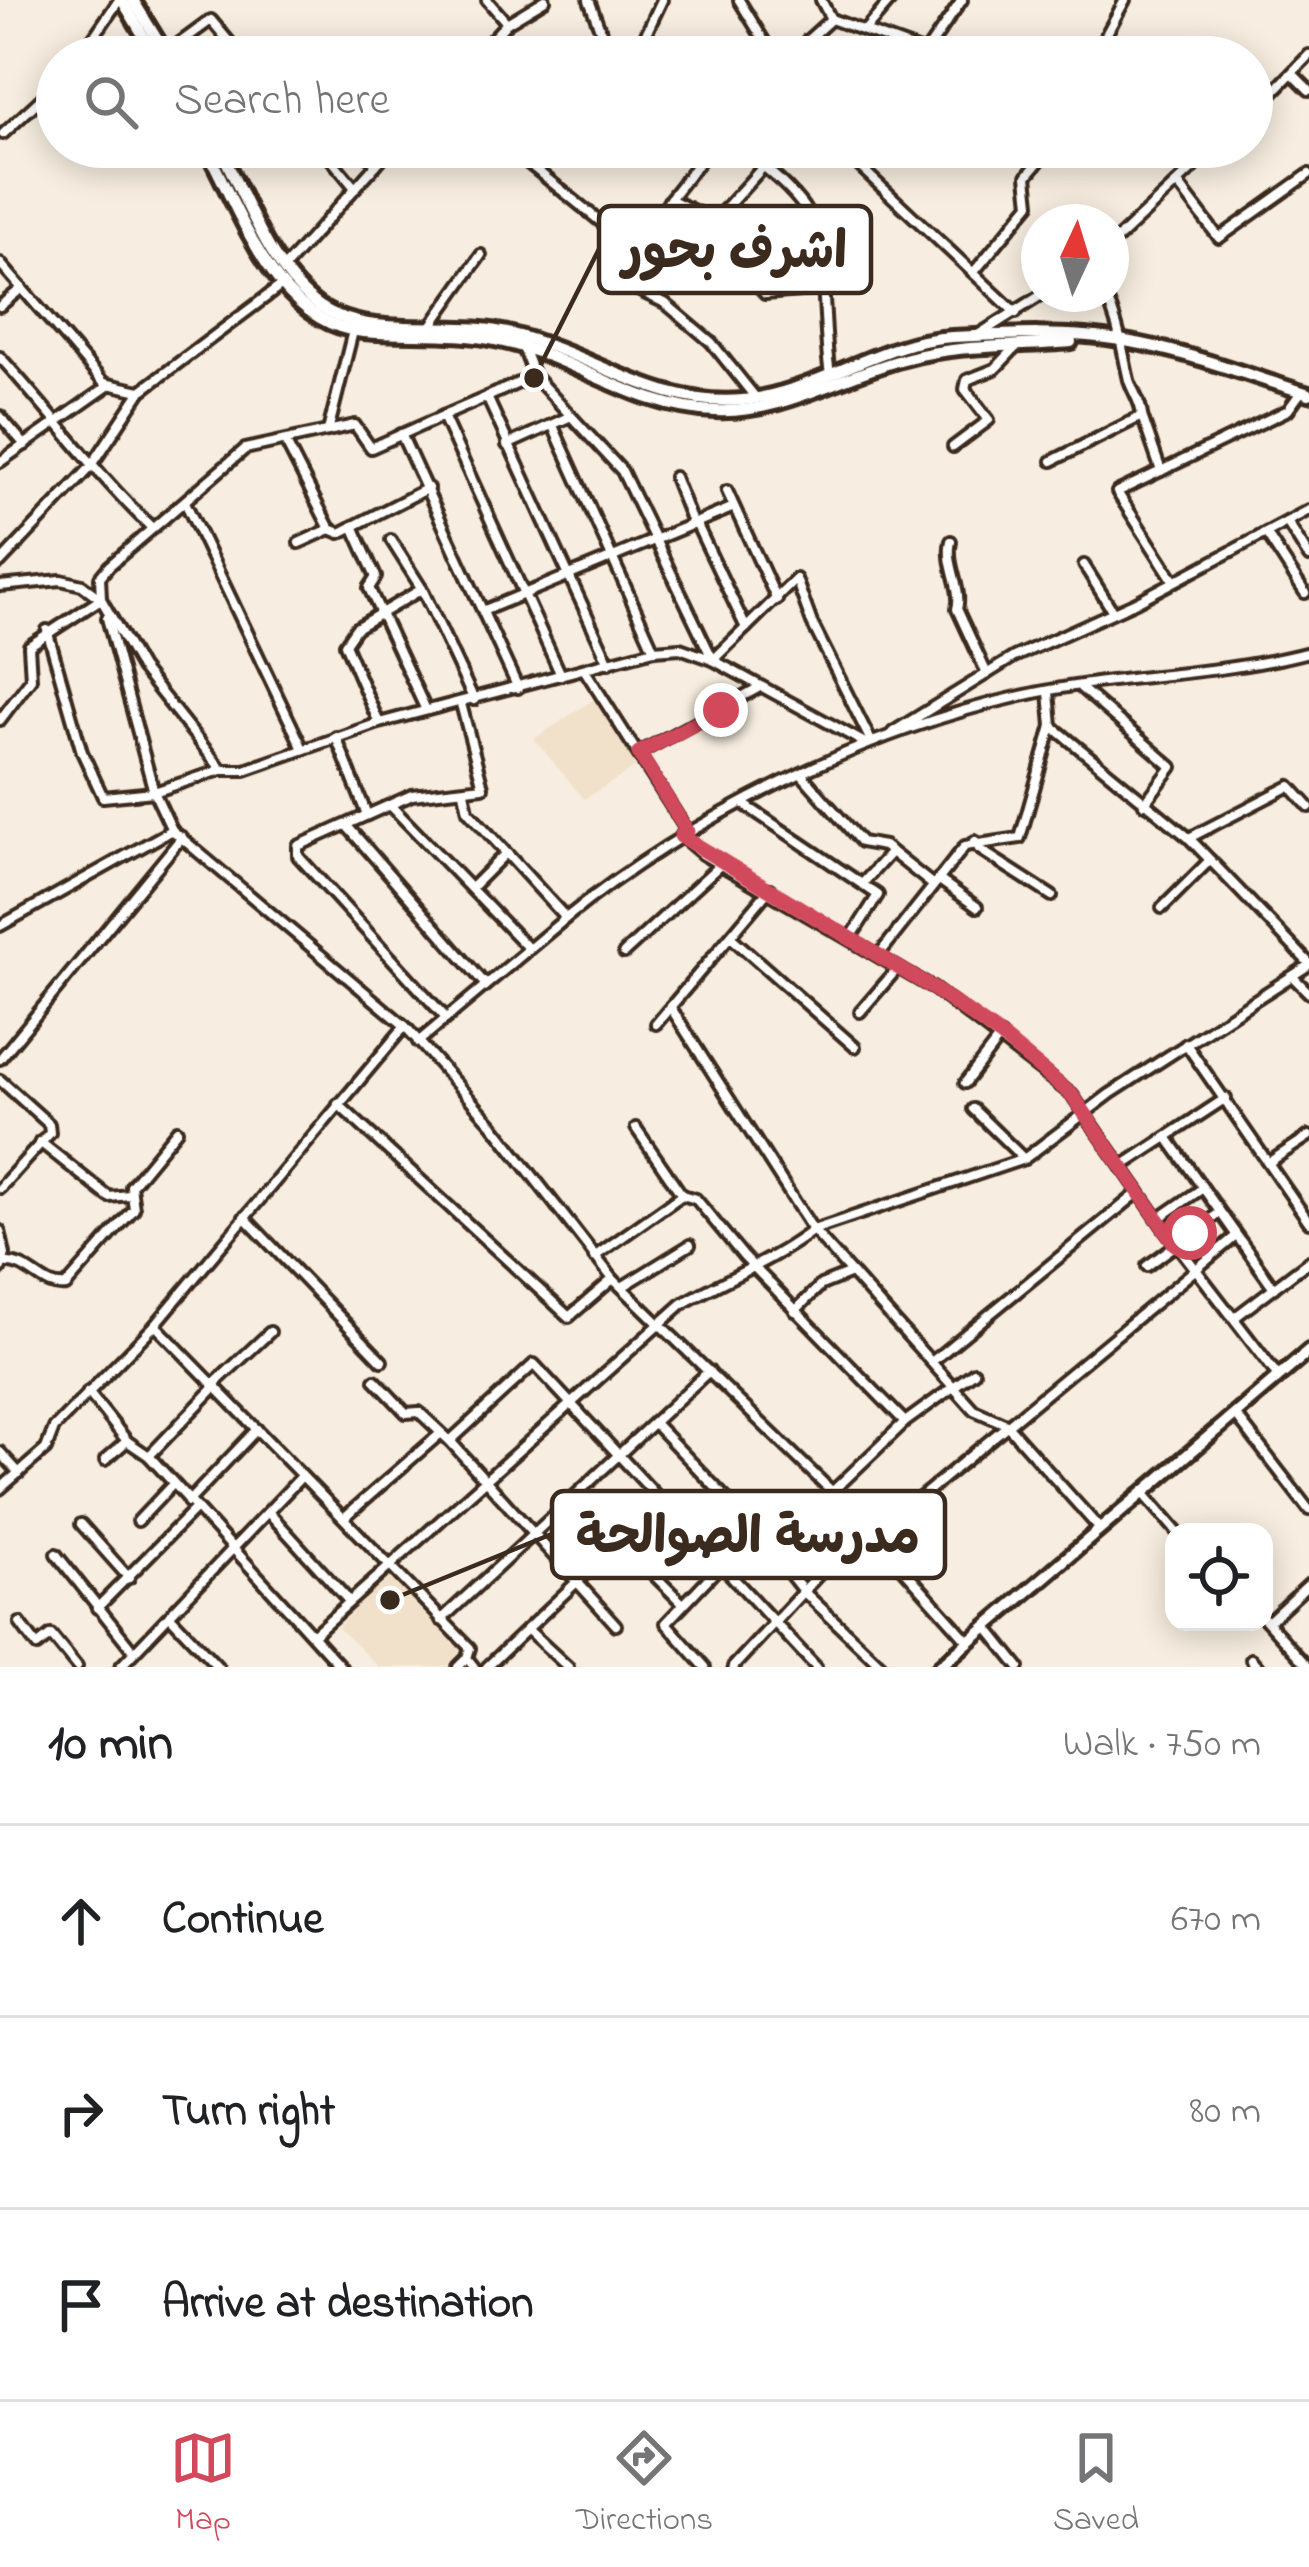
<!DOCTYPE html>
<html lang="en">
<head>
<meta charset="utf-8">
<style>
  body { margin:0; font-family:"Indie Flower","Playpen Sans Arabic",sans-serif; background:#f6f6f6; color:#202124 }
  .controls { position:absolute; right:36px; bottom:36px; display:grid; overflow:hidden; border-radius:24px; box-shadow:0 6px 30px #0003 }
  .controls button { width:108px; height:108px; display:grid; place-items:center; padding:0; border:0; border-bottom:3px solid #e0e0e0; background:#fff; color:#202124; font:60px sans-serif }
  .compass { position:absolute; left:1021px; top:204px; width:108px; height:108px; border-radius:50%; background:#fff; box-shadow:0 6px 30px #0003; rotate:4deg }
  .stop { position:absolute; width:36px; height:36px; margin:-27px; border:9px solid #d1495b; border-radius:50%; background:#fff }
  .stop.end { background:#d1495b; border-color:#fff; box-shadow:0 3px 12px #0008 }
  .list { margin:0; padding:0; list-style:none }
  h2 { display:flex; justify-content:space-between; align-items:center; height:156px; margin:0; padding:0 48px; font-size:51px }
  h2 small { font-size:39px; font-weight:400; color:#757577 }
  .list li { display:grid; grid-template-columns:78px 1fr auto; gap:36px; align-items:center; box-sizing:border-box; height:192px; padding:0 48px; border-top:3px solid #e0e0e0 }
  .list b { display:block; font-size:45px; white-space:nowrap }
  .list em { font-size:39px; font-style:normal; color:#757577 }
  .icon { flex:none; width:66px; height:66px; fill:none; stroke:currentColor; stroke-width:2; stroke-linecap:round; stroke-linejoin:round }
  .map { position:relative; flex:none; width:1309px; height:1667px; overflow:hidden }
  .search { position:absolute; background:#fff; box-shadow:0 6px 30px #0003; left:36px; right:36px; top:36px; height:132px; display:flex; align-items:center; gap:30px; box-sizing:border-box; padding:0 42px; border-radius:66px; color:#757577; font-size:45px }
  .sheet { height:732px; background:#fff }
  nav { display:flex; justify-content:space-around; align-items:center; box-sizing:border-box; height:168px; border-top:3px solid #e0e0e0; background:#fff; font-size:33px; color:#757577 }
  nav a { display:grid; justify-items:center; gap:6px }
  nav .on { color:#d1495b }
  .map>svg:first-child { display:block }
</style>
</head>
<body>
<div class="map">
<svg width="1309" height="1667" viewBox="0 0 1309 1667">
  <rect width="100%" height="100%" fill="#f7ede0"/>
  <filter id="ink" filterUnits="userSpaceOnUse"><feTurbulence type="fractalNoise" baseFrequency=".00833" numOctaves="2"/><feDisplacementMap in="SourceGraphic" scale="24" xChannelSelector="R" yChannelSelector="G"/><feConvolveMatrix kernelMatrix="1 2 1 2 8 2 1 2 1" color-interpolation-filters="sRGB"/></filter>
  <g filter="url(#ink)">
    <g fill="#f1e1ca">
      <polygon points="596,698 640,765 584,799 534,739"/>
      <polygon points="389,1574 465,1647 446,1667 379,1667 337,1627"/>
    </g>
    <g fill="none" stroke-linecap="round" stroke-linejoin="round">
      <g stroke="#3b2a1e" stroke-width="16">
        <g id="street">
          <polyline points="487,0 507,23"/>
          <polyline points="589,0 608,50 644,57"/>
          <polyline points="739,0 774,57"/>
          <polyline points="821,0 831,19"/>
          <polyline points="865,30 891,0"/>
          <polyline points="926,52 962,0"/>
          <polyline points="166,53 211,20 242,57"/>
          <polyline points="636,55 662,0"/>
          <polyline points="80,57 119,0"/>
          <polyline points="475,57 507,23 545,0"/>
          <polyline points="789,57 831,19 937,57"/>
          <polyline points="1094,57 1125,0"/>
          <polyline points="1292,73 1309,90"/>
          <polyline points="1252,114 1309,55"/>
          <polyline points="3,134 57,84"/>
          <polyline points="321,147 355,188"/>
          <polyline points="362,147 376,165"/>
          <polyline points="508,147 622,239 637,254 627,285 665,303 711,342 755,397"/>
          <path d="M741 147C761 165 787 184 803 206 829 243 822 331 830 374"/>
          <polyline points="839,147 1016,313"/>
          <polyline points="1142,147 1193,168 1216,147"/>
          <polyline points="1178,184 1219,238 1309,174"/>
          <polyline points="670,199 714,221 763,167"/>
          <polyline points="1111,245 1193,168"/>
          <polyline points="637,254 670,199 711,147"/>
          <polyline points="0,263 104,383 140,391"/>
          <polyline points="284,268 392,147"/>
          <polyline points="747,269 765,294 824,289"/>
          <polyline points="974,272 1030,204 1027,176 1051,147"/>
          <polyline points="0,306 22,288"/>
          <polyline points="431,326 481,255"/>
          <polyline points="978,335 1043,294"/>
          <polyline points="522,345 534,376 622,471 713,660 796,579 812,623 871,741"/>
          <path d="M0 357C52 414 97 475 152 528"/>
          <polyline points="534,376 487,397 609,663"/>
          <polyline points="0,416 25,445"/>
          <polyline points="443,416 487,397"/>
          <polyline points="1142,416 1161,471"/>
          <polyline points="553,426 654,650"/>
          <polyline points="328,431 353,331"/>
          <polyline points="401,434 518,688"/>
          <polyline points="285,441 330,529 299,543"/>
          <polyline points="507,445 571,416"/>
          <polyline points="953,447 989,420 965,389 967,380 995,369 1017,346"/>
          <path d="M1052 461 1142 416C1141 401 1133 393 1129 380 1121 346 1120 326 1105 294"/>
          <polyline points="0,462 108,386"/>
          <polyline points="674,477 693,525"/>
          <polyline points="727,491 777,600"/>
          <polyline points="185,502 303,749"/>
          <polyline points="1287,522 1309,557"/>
          <polyline points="696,523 746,628"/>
          <polyline points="353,526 376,577 369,588 426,710"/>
          <polyline points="330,529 340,533 428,488"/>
          <polyline points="1266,533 1305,593"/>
          <polyline points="391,540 422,589 474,700"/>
          <path d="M951 541C945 565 963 588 957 609L987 674"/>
          <polyline points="0,563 90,468 141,391 282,285"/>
          <polyline points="1084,565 1112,610"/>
          <polyline points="1174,581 1117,492 1288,410 1301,392"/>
          <polyline points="0,586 61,580 82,585 101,599 141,668 222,770 245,770 379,723 654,650 680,648 713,660 865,743"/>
          <polyline points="101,598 100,577 109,566 245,449 355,425 371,448 443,416 561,675"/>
          <polyline points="485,610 734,507"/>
          <polyline points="107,618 154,792 172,830"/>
          <polyline points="47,630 82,752 103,797 154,792 221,770"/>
          <polyline points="584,669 687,831"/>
          <polyline points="1081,688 1172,767 1144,804"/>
          <polyline points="0,720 31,679 29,646 101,599"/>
          <polyline points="379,723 345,644 356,628 422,589"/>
          <polyline points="1052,726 1189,838 1309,963"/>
          <polyline points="893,732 1014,657 1136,602 1309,510"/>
          <polyline points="336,737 367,815"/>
          <polyline points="639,753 758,688"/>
          <polyline points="803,776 861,842 884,846 933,885"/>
          <polyline points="745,805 878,895 850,939"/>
          <polyline points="391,806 528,948"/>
          <polyline points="347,826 485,984"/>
          <polyline points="681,836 702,854 934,989 1072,1095 1164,1228 1278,1376"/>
          <polyline points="1189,838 1290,786 1309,807"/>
          <polyline points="975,841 979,849 1052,896"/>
          <polyline points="938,879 977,907"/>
          <polyline points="863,883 891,852"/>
          <polyline points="471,888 506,853"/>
          <polyline points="1162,908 1210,860"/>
          <path d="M566 918C689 818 865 731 1021 696 1116 674 1214 677 1309 652"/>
          <polyline points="0,926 172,830 405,1026 493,1125 613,1279 847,1506 969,1642"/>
          <polyline points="733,939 855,1047"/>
          <polyline points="624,953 721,864"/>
          <polyline points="878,956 965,846 1020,838 1052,726 1049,692"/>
          <polyline points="1293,977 1309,993"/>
          <polyline points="671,1008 813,1230 974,1410 1006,1424 1099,1528"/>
          <polyline points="860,1012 897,969"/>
          <polyline points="445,1017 298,856 298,846 412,795 483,787 461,704"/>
          <polyline points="656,1024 770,889"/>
          <polyline points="418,1042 566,918 468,811 464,792"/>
          <polyline points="1186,1044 1309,1222"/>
          <polyline points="0,1059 182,837"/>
          <polyline points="0,1080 49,1124 50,1133 0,1188"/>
          <polyline points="965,1083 1001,1036"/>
          <polyline points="338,1104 569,1317 613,1279"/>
          <polyline points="973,1109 1024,1159"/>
          <polyline points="636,1128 682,1195 696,1199 744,1257 905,1422"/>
          <polyline points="1167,1137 1274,1288"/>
          <polyline points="40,1142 109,1197 130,1195"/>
          <polyline points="1271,1161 1309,1136"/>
          <polyline points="1121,1167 1226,1098"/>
          <polyline points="244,1217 382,1361"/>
          <polyline points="1158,1219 1200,1190"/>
          <polyline points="0,1231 5,1254 0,1270"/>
          <polyline points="594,1257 682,1195"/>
          <path d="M3 1263C29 1260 43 1290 66 1286L134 1209 131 1186 177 1130"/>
          <polyline points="1147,1266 1218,1214"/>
          <polyline points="622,1287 690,1245"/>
          <polyline points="795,1311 821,1285 851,1273"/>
          <polyline points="1234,1318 1309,1261"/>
          <polyline points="155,1325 470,1648 467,1658 474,1667"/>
          <polyline points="935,1359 1139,1192"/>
          <polyline points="375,1380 406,1413 419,1412 450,1441 534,1364 816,1667"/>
          <polyline points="214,1384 270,1332"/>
          <polyline points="88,1392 127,1441 149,1456 341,1667"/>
          <polyline points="1235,1414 1309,1510"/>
          <polyline points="656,1425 749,1522 803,1591 883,1667"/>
          <polyline points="450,1441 616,1625"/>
          <polyline points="0,1452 19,1473"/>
          <polyline points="149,1456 216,1386"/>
          <polyline points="105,1460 127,1441"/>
          <polyline points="0,1489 46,1449 54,1428 155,1325 405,1026"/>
          <polyline points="832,1492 905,1422 974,1372"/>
          <polyline points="1145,1495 1177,1532"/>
          <polyline points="921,1497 1236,1236"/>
          <polyline points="188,1502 257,1429"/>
          <polyline points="270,1514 349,1601"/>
          <polyline points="346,1516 441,1433"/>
          <polyline points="138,1521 173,1484"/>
          <polyline points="81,1524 129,1578"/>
          <polyline points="622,1543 683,1604"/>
          <polyline points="56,1554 134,1652"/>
          <polyline points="97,1608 194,1510"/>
          <polyline points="170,1616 218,1667"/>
          <polyline points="1264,1618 1308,1667"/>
          <polyline points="441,1620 709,1371"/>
          <polyline points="1268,1622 1309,1584"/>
          <polyline points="20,1623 37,1646 51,1635 77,1667"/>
          <polyline points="987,1627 1019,1667"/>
          <polyline points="527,1629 568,1667"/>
          <path d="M314 1634 682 1304C725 1279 775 1260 813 1230L1024 1159 1110 1094 1309 965"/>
          <polyline points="1251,1659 1258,1667"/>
          <polyline points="120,1667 302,1476"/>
          <polyline points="458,1667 467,1658"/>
          <polyline points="487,1667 661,1502"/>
          <polyline points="705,1667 666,1623 721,1565"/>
          <polyline points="733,1667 863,1527"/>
        </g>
      </g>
      <g stroke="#3b2a1e" stroke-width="20">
        <g id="secondary">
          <polyline points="122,0 156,57"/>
          <polyline points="133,0 168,57"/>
          <path d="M205 147C242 214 276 324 363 332 408 336 456 331 500 341 575 357 637 409 715 411 784 414 843 374 908 358 961 344 1016 347 1071 342"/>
          <path d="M219 147C245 197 269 266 314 302 359 339 437 322 491 330 579 343 651 409 743 400 816 393 879 341 952 337 1008 334 1070 331 1125 341 1187 351 1249 376 1309 394"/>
          <polyline points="939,1667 1309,1351"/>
        </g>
      </g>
      <use href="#street" stroke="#fff" stroke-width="8"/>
      <use href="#secondary" stroke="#fff" stroke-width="10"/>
    </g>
  </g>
  <g fill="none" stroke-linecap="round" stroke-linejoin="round" filter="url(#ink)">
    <polyline stroke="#d1495b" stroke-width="15" points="721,710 639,753 687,831 681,836 934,989 1001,1036 1072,1095 1175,1244 1190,1233"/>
  </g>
  <path fill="none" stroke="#3b2a1e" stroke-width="4.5" d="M534 378L599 249M390 1600L552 1534"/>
  <g fill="#3b2a1e" stroke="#fff" stroke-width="4.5">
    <circle cx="534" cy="378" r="12"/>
    <circle cx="390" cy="1600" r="12"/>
  </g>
  <g fill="#fff" stroke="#3b2a1e" stroke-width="4.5">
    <rect x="599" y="206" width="272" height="87" rx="12"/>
    <rect x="552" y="1491" width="393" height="87" rx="12"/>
  </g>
  <g font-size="51" text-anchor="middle" font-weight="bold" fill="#3b2a1e">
    <text x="735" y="267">اشرف بحور</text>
    <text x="748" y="1552">مدرسة الصوالحة</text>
  </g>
</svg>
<div class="controls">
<button><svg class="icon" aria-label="locate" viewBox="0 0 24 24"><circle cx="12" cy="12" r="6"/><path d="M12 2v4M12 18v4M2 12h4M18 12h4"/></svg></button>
</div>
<svg class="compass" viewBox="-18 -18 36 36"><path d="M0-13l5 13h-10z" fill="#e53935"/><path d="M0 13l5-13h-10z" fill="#757577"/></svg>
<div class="stop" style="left:1190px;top:1233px"></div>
<div class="stop end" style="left:721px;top:710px"></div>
<div class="search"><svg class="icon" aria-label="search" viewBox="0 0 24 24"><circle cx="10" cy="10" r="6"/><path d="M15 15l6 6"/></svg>Search here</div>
</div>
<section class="sheet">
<h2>10 min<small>Walk · 750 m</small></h2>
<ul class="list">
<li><svg class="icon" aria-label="ahead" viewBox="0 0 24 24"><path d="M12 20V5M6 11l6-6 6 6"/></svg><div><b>Continue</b></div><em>670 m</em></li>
<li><svg class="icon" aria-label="right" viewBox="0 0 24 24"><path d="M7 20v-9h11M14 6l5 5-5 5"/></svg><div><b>Turn right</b></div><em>80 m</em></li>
<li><svg class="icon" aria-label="arrive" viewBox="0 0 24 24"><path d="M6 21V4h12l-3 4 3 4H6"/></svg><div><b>Arrive at destination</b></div></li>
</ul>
</section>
<nav>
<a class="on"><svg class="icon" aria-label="map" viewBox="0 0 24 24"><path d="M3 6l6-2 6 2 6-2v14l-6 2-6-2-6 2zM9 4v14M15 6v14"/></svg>Map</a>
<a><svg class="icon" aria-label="directions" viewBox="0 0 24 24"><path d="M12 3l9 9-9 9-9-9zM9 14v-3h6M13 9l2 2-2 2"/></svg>Directions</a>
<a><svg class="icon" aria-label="saved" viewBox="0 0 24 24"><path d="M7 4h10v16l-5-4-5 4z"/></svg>Saved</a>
</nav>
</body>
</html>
